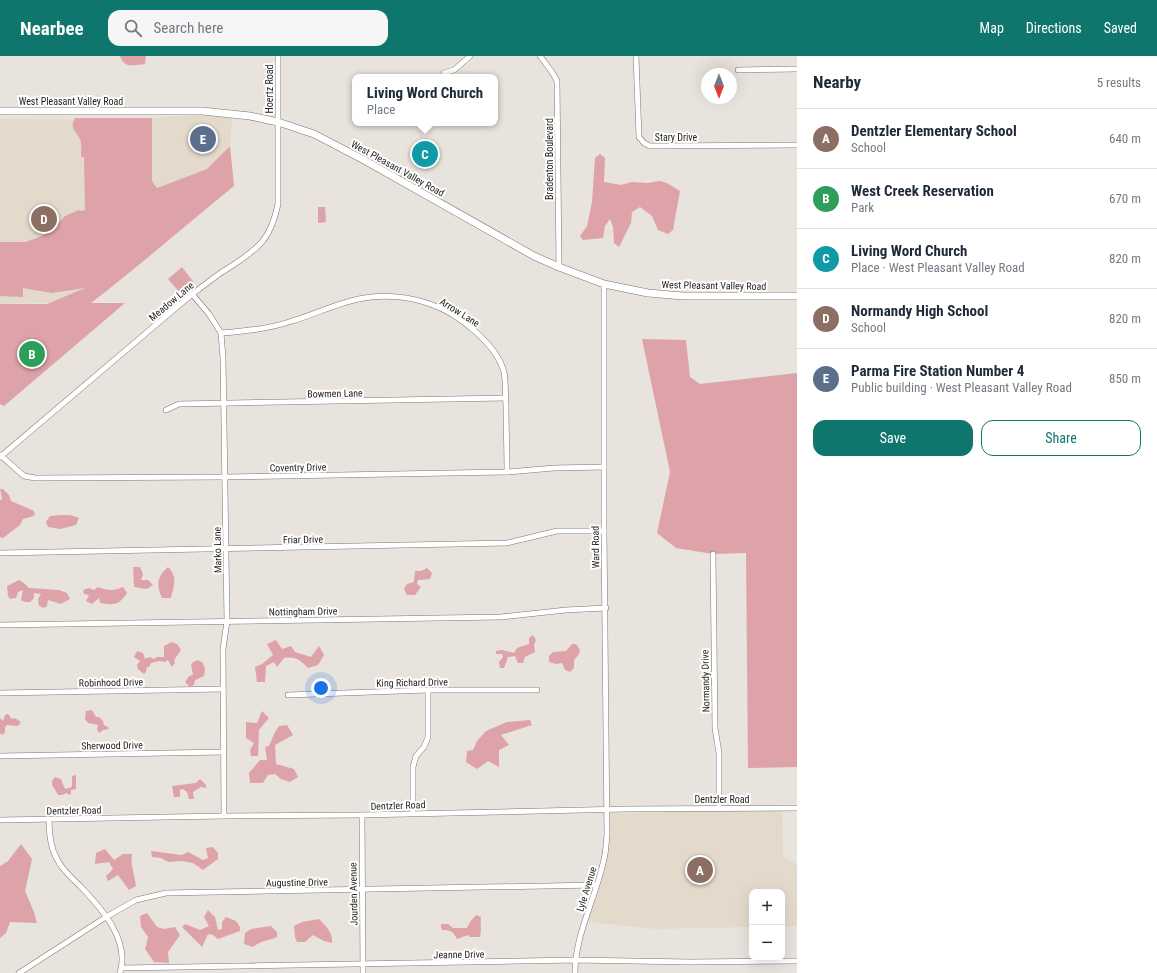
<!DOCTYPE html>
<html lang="en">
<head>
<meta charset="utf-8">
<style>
  body { margin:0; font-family:"Roboto Condensed",sans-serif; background:#f6f6f7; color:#1f2937 }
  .controls { position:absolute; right:12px; bottom:12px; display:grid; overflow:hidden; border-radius:8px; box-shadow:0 4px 16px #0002 }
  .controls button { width:36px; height:36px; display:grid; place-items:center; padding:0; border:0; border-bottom:1px solid #e0e1e3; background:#fff; color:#1f2937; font:20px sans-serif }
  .compass { position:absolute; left:701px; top:12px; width:36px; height:36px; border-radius:50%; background:#fff; box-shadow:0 4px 16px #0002; rotate:180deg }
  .you { position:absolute; left:321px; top:632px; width:14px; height:14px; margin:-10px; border:3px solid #fff; border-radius:50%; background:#1a73e8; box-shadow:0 0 0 6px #1a73e833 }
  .badge { display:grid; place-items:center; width:26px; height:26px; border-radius:50%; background:#0f766e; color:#fff; font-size:13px; font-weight:700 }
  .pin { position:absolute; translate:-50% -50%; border:2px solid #fff; box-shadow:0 1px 4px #0006 }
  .popup { position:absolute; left:352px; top:18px; width:146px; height:52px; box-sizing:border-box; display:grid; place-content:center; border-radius:8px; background:#fff; filter:drop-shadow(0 1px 3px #0005); font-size:13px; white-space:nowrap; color:#747a83 }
  .popup b { font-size:15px; color:#1f2937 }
  .popup::after { content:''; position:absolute; left:50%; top:100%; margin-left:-8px; border:8px solid transparent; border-top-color:#fff }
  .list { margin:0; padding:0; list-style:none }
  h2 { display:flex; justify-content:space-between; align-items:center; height:52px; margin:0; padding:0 16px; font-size:17px }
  h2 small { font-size:13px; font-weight:400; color:#747a83 }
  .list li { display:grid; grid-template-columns:26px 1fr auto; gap:12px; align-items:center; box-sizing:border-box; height:60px; padding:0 16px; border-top:1px solid #e0e1e3 }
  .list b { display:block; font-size:15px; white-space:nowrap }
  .list p { margin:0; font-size:13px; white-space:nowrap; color:#747a83 }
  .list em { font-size:13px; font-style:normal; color:#747a83 }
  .actions { display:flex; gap:8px; padding:12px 16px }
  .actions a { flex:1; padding:9px 0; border:1px solid #0f766e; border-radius:12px; text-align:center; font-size:14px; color:#0f766e }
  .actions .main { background:#0f766e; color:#fff }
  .icon { flex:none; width:22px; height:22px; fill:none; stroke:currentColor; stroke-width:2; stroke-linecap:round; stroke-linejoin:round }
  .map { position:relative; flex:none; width:797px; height:917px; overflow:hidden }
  header { display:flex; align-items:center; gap:24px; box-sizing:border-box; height:56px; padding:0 20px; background:#0f766e; color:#fff }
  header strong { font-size:19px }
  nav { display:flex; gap:22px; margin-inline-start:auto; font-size:14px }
  .search { width:280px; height:36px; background:#f6f6f7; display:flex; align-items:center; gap:10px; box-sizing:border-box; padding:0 14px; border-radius:12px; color:#747a83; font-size:15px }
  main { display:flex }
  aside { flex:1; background:#fff }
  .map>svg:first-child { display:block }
</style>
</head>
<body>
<header>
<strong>Nearbee</strong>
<div class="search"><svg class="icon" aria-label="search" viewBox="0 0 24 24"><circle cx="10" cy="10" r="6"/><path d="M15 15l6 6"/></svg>Search here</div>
<nav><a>Map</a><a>Directions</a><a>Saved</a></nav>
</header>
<main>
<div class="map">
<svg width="797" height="917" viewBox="0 0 797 917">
  <rect width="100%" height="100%" fill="#e8e3dc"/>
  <g fill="#e3dacc">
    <polygon points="200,59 232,62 230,90 207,113 157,132 152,125 152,62"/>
    <polygon points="0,63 136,64 119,219 50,247 0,248"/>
    <polygon points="782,754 783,800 797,809 797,870 782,870 782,836 752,836 752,871 656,873 588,866 602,820 607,792 610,757"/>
  </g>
  <g fill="#dea3a8">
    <path d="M120 0H146L145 8C133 9 125 13 120 0Z"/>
    <path d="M75 62H152V125L157 132 207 113 230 90 234 130C186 169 140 209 91 247H125L4 350 0 348V248H47L85 232 52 237 23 232V241L0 240V186H26L39 181 52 175 65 160 79 154 81 155 85 154 84 101H81C81 95 82 88 80 83 76 75 69 72 75 62Z"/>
    <polygon points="600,98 605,102 604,126 621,129 632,126 647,127 660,125 667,127 680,135 673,174 668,178 658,174 652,160 640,151 632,156 631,167 619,191 614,187 613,171 610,163 605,170 603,182 583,184 580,180 587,170 592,146 595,102"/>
    <polygon points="318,151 325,151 326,166 318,167"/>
    <polygon points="182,211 195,228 182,239 168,223"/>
    <polygon points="642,283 686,284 690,321 700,328 797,317 797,711 748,712 746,497 713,498 676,492 657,477 670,416"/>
    <polygon points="0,433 3,433 9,439 11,445 34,455 35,459 31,461 23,463 20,469 3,482 0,481 0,444 2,443"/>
    <polygon points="60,459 70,459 79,462 76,469 60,473 48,471 46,466 50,460"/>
    <polygon points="133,511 140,511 143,518 141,524 148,524 153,529 147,533 134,531"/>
    <path d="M168 511C178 521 174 529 171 542H162C156 529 157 520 168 511Z"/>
    <polygon points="427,512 432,517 430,523 418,524 417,528 421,531 415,539 407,539 404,533 407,528 414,526 415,515 421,515"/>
    <polygon points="19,524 24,527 29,532 59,534 67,537 70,543 61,548 48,544 47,550 44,552 39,550 38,543 41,538 34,537 34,542 30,546 25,546 21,544 23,534 18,536 16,542 10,543 8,540 7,530"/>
    <path d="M98 531C108 535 114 535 123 531L127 537C118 550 114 549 100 547L99 542 92 548 86 545 89 539 84 538 83 534 89 532 94 534Z"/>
    <polygon points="533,579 536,584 534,589 535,596 525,601 523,607 518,607 515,600 508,601 504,612 500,612 499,606 503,601 502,598 496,598 496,595 502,594 514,597 517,592 529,588 529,582"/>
    <path d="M276 584 282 593 291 590 295 596 311 601 319 590 324 599 318 609 308 612C300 604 296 600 284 602L277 611 274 606 266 610 265 626H257L255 611 262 608 273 599 267 588Z"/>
    <polygon points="172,586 177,588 181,594 174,604 175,607 172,611 168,604 165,606 159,605 151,607 149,611 147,611 146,616 144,618 138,613 137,609 140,605 134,601 137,595 143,597 145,603 150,601 154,603 157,601 164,601 164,590"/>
    <polygon points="572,588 576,588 580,594 579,598 574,604 574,612 570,616 565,614 562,607 556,608 549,606 549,600 553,596 566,595"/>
    <polygon points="198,604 203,607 205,613 204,620 195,624 194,629 190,631 185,626 189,620 193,619 191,609 193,606"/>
    <polygon points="92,654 96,661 99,661 103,665 104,669 108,671 109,673 103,674 99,677 97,673 98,669 88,667 85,663 86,655"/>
    <polygon points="262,655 269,662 259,674 258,700 251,700 250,694 254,687 246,682 246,666 257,667"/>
    <polygon points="8,658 12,663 15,662 21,666 18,670 7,669 5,671 5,676 2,679 0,677 0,662 3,665 5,659"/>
    <polygon points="530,664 532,669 501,679 509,689 499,694 499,711 488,705 477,713 466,706 467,695 473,694 477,685 486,675 507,666"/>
    <polygon points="287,669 293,679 275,689 276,708 294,713 298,721 290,726 281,723 275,718 268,719 263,727 250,727 249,717 260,704 267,704 265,691 269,690 275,676 279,670"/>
    <polygon points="76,719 76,733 71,734 71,738 69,739 67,737 62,739 58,739 52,729 52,725 55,721 61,723 64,731 66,733 72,731 72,720"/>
    <polygon points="200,723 206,729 206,732 201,731 193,736 194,743 189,743 187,736 183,733 180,734 180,741 174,741 172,730 196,727"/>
    <polygon points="21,788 32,803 25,835 34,856 37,867 10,866 6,877 0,882 0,810 8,805"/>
    <polygon points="213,791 218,797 218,803 203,814 193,807 182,805 168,806 161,802 152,801 151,795 182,799 188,796 203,804 208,802 206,792"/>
    <path d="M105 793 114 804 123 798H132C130 809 135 819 136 830L129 834 118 819 108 825 106 820 113 813 109 806 95 808 96 797Z"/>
    <polygon points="208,854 215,861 218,874 222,873 222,866 226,861 236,865 240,871 240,875 218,883 213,879 208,878 202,891 182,871 185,868 200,874 209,870 204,861"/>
    <polygon points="147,857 157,871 164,873 175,871 180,879 168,896 169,907 154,906 145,893 148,881 141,871 140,860"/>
    <path d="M476 859 481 861C480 869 482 874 480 881H470L468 879 457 883C453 876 452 874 443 874L441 872V868H448L453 872H467L470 866Z"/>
    <path d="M319 863C326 870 333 877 332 887L324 885 313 879 305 886H297L295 881 294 870 302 866Z"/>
    <path d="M271 870 277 876V881C268 885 262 884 253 891L244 888 245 877 251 873Z"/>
  </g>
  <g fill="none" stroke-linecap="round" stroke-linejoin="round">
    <g stroke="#7b766f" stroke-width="6">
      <g id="street">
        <polyline points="540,0 552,16 557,25 559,211"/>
        <polyline points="636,0 639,81 644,87 650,90 797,89"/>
        <polyline points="738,14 797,13"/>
        <polyline points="444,17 454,14 470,0"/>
        <polyline points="192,238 209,258 221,277 223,302 227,565 223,593 224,760"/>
        <path d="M221 277C245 275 269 273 292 265 316 258 339 246 364 242 385 238 410 241 430 248 457 257 496 287 504 316 506 326 505 339 506 349 506 371 507 393 507 416"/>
        <polyline points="166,354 179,348 505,342"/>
        <polyline points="0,399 24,420 35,422 224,421 507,416 554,412 604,411"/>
        <path d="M0 401 178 250C191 239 205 228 219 218 233 209 249 200 261 187 271 176 275 162 278 148V0"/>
        <polyline points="0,497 507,487 557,475 604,475"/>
        <polyline points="713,498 715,672 719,697 719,752"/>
        <polyline points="0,569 501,561 566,554 606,552"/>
        <polyline points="0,637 223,633"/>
        <polyline points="288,639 428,634 537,634"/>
        <polyline points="0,700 224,696"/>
        <polyline points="413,757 413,711 416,700 424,691 428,681 428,634"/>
        <polyline points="362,759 363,917"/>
        <polyline points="0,764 224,760 362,759 626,753 797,752"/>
        <path d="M49 764C49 778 50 791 57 803 62 814 73 823 81 831 102 853 130 884 120 917"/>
        <polyline points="122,912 575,904 689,906 797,905"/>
        <polyline points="19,917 106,861 136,844 166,837 596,829"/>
        <path d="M575 917C575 878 596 842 604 803 606 796 606 787 607 779L604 475V228"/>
      </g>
    </g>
    <g stroke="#7b766f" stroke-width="8">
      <polyline id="secondary" points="0,55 202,55 250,60 278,66 314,78 364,104 534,200 559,211 604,228 648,237 683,240 797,240"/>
    </g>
    <use href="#street" stroke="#fff" stroke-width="5"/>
    <use href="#secondary" stroke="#fff" stroke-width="7"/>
  </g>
  <g text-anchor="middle" stroke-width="4" stroke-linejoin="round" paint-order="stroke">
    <g font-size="10" fill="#211f1c" stroke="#fff">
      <text transform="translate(269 33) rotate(-90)" y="4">Hoertz Road</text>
      <text x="71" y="49">West Pleasant Valley Road</text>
      <text x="676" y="85">Stary Drive</text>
      <text transform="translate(549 103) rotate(-90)" y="4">Bradenton Boulevard</text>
      <text transform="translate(398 112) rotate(29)" y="4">West Pleasant Valley Road</text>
      <text transform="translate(714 229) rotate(1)" y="4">West Pleasant Valley Road</text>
      <text transform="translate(171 245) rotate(-40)" y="4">Meadow Lane</text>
      <text transform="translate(460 256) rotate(32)" y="4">Arrow Lane</text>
      <text transform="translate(335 337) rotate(-1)" y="4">Bowmen Lane</text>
      <text transform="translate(298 411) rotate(-1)" y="4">Coventry Drive</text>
      <text transform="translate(303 483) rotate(-1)" y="4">Friar Drive</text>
      <text transform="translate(595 491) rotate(-91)" y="4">Ward Road</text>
      <text transform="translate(217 494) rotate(-91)" y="4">Marko Lane</text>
      <text transform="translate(303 555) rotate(-1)" y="4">Nottingham Drive</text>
      <text transform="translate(705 625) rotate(-91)" y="4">Normandy Drive</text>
      <text transform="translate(111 626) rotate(-1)" y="4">Robinhood Drive</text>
      <text transform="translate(412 626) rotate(-1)" y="4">King Richard Drive</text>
      <text transform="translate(112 689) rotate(-1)" y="4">Sherwood Drive</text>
      <text x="722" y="747">Dentzler Road</text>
      <text transform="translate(398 749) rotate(-2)" y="4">Dentzler Road</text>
      <text transform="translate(74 754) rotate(-1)" y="4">Dentzler Road</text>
      <text transform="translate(297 826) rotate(-1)" y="4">Augustine Drive</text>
      <text transform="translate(586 833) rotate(-73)" y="4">Lyle Avenue</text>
      <text transform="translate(353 838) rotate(-91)" y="4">Jourden Avenue</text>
      <text transform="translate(459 898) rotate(-1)" y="4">Jeanne Drive</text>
    </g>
  </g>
</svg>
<div class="controls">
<button>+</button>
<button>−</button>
</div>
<svg class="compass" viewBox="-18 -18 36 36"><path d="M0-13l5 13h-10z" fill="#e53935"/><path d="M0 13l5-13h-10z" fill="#747a83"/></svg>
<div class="you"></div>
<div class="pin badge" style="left:700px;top:814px;background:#8d6e63">A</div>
<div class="pin badge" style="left:32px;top:298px;background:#2e9e5b">B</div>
<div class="pin badge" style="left:425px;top:98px;background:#0f9aa8">C</div>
<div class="popup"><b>Living Word Church</b>Place</div>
<div class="pin badge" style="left:44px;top:163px;background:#8d6e63">D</div>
<div class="pin badge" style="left:203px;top:83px;background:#5c6f8a">E</div>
</div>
<aside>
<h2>Nearby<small>5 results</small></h2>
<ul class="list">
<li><span class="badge" style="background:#8d6e63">A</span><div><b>Dentzler Elementary School</b><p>School</p></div><em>640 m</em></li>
<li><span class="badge" style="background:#2e9e5b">B</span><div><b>West Creek Reservation</b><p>Park</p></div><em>670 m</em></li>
<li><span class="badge" style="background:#0f9aa8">C</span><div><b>Living Word Church</b><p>Place · West Pleasant Valley Road</p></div><em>820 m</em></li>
<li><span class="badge" style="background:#8d6e63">D</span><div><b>Normandy High School</b><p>School</p></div><em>820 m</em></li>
<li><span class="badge" style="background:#5c6f8a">E</span><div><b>Parma Fire Station Number 4</b><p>Public building · West Pleasant Valley Road</p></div><em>850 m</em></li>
</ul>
<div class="actions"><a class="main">Save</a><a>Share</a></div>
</aside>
</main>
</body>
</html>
